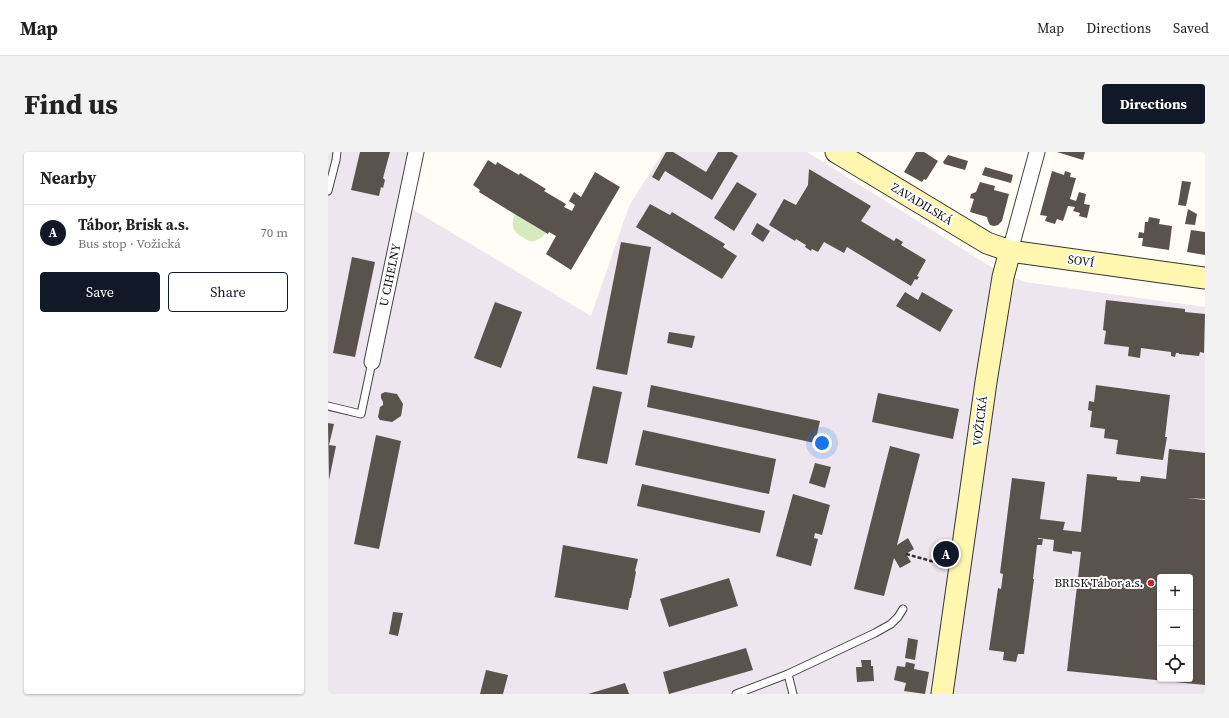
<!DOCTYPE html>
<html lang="en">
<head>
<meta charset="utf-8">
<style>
  body { margin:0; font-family:"Source Serif 4",serif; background:#f2f2f2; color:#222 }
  .controls { position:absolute; right:12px; bottom:12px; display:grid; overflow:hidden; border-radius:4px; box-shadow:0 1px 3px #0004 }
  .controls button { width:36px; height:36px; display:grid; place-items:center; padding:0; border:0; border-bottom:1px solid #e0e0e0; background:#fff; color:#222; font:20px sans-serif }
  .you { position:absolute; left:494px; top:291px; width:14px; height:14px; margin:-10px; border:3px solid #fff; border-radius:50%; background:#1a73e8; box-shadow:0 0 0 6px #1a73e833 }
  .badge { display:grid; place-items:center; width:26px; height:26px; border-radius:50%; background:#111827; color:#fff; font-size:13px; font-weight:700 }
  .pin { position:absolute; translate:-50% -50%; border:2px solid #fff; box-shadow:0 1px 4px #0006 }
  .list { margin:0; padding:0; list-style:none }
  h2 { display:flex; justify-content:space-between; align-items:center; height:52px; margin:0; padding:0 16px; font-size:17px }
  h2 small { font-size:13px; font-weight:400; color:#767676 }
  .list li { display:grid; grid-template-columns:26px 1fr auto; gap:12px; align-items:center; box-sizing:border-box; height:56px; padding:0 16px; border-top:1px solid #e0e0e0 }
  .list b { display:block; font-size:15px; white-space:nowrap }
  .list p { margin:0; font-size:13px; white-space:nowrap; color:#767676 }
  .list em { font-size:13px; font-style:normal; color:#767676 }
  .actions { display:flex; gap:8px; padding:12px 16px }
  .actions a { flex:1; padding:9px 0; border:1px solid #111827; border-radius:4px; text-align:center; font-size:14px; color:#111827 }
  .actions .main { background:#111827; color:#fff }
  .icon { flex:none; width:22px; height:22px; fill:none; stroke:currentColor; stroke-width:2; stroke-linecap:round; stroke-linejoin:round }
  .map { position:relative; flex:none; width:877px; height:542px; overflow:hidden; border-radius:4px }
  header { display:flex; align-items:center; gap:24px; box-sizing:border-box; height:56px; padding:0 20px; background:#fff; border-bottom:1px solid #e0e0e0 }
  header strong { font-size:19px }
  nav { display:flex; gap:22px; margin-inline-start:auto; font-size:14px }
  .intro { display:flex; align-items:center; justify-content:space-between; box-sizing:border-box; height:96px; padding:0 24px }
  h1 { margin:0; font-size:28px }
  .button { padding:10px 18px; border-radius:4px; background:#111827; color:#fff; font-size:14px; font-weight:700 }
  main { display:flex; gap:24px; padding:0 24px }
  aside { flex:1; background:#fff; border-radius:4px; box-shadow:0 1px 3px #0004 }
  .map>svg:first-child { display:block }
</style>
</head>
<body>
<header>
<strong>Map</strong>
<nav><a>Map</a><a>Directions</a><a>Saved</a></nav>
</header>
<div class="intro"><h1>Find us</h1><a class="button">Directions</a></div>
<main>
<aside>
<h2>Nearby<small></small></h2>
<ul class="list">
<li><span class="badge">A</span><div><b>Tábor, Brisk a.s.</b><p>Bus stop · Vožická</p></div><em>70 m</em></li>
</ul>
<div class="actions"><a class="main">Save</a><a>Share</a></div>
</aside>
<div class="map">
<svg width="877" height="542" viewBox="0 0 877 542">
  <rect width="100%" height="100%" fill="#fffdf5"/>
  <path fill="#eee6ef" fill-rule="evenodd" d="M0 0H80L69 48 263 164 301 54 335 0H479L665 116 697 130 877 155V542H0ZM832 425H862V527H832Z"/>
  <path fill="#d5ebbd" d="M187 62 218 81C215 84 212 87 207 89 202 90 200 89 196 86 185 80 182 74 187 62Z"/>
  <g fill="#5a524d" fill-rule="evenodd">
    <polygon points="32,0 62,0 55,26 57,28 55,36 53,35 51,44 23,38"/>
    <polygon points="338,0 345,0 378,20 390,0 404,0 410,4 384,48 337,19 331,29 324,25"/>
    <polygon points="588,0 596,0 610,9 598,28 596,27 594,30 576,20"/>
    <polygon points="729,0 757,0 755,8"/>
    <polygon points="620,3 640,9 637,18 616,12 615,10"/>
    <polygon points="160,8 168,13 169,10 191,23 192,21 218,37 216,39 238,52 236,55 244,59 247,53 241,49 246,40 253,45 267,20 292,35 243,118 218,102 228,84 221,80 220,82 180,58 151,40 152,38 145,33"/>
    <polygon points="657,15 685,23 683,31 654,23"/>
    <polygon points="481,17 543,54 533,69 566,89 568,86 575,90 573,93 598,108 589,124 591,125 589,128 587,127 583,134 519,95 516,101 496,90 490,100 484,97 483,99 477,95 478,93 468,87 467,89 441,73 456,47 468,53 480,33"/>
    <polygon points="724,19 736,23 737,19 743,21 742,25 748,26 742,47 748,49 751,40 758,42 756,52 762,53 759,66 751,64 752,61 745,59 747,55 740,54 735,69 729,67 727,72 717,69 719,64 712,63"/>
    <polygon points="854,29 863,30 858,54 850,53"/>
    <polygon points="409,30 429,42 406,79 386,66"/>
    <polygon points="652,30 667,34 666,38 681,42 674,69 670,73 666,74 662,73 660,69 659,65 642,60 646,47 642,46 643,42 648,40"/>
    <polygon points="322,52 342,63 344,60 397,92 395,95 409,104 394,127 308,75"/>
    <polygon points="860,57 869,62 867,73 857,72"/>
    <polygon points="821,65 832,67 831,72 844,74 841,98 814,94 815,86 810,86 811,80 816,81 817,70 820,70"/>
    <polygon points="429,71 442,79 435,90 423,82"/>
    <polygon points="863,78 877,80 877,103 859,100"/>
    <polygon points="293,90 323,95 299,223 268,217"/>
    <polygon points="24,105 47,110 27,205 5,201"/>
    <polygon points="577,140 590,148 594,140 625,158 612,180 568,154"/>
    <polygon points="778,148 857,157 857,160 877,162 876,201 872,200 871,204 851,202 851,201 848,201 847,205 843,204 843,200 813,196 812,206 800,204 801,195 776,192 778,179 775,178"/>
    <polygon points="167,150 194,160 173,216 146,206"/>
    <polygon points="341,180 367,184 364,196 339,191"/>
    <polygon points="323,233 492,269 487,291 319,255"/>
    <polygon points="768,233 842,243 837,285 839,285 835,308 788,302 790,288 776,286 777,277 762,275 764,259 760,258 761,249 766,250"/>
    <polygon points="265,234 294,240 279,312 249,306"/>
    <polygon points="57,240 69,242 75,252 73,264 64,270 52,268 50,265 52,255 55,253 55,250 53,246 53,242"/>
    <polygon points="550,241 631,257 625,287 544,270"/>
    <polygon points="0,271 6,272 1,293 8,294 1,328"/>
    <polygon points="315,278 448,307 441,342 307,313"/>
    <polygon points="48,283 73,289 51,397 26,392"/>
    <polygon points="562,294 592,302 569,393 580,386 586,397 578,402 583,410 572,416 566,406 556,444 526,437"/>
    <path d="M841 297 877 301V347L859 346 877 348V533L739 519 753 400 744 399V402L725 399 726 388 710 386V387H715L714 393H709L705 427H706L696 502H690L688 510 675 508 676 500 661 498 670 436 673 437 675 422 672 421 684 326 717 330 712 367 737 370 735 378 753 380 759 322 789 325V328L812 330 813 324 838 327ZM832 425H862V527H832Z"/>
    <polygon points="487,311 503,315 497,336 481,331"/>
    <polygon points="314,332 437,359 432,381 309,354"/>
    <polygon points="465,342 502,353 494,383 487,381 486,386 490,387 483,414 448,404"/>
    <polygon points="235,393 310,407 307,419 308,420 303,446 302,446 300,458 226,445 227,444"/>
    <polygon points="401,426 410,454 341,475 332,447"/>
    <polygon points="65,460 75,461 70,484 61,482"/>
    <polygon points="580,486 590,488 587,508 577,506"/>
    <polygon points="418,496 425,518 341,542 335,520"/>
    <polygon points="533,508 543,508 543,514 545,514 546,529 529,530 528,515 534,515"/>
    <polygon points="578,510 587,512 586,517 601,520 597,542 576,539 578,531 566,528 569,514 577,515"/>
    <polygon points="158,518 180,523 175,542 152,542"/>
    <polygon points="297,531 301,542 260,542"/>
  </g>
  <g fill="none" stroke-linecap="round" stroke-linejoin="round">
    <g stroke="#444" stroke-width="9">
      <g id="service">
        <polyline points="0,39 8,8 9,0"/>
        <polyline points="0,254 33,262 44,210"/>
        <polyline points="460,522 465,542"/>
        <polyline points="408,542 460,522 547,481 563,472 570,465 575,457"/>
      </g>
    </g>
    <g stroke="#444" stroke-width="17">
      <g id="minor">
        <polyline points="682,99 709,0"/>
        <polyline points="44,210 88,0"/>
      </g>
    </g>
    <g stroke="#333" stroke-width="23">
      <g id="secondary">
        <polyline points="508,0 659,91 682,99 877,126"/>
        <polyline points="614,542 658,230 675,125 682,99"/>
      </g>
    </g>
    <polyline stroke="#333" stroke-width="2.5" stroke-dasharray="4 2" stroke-linecap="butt" points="578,402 614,412"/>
    <use href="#service" stroke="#fff" stroke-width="7"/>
    <use href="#minor" stroke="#fff" stroke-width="15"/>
    <use href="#secondary" stroke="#fff6b0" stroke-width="21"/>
  </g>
  <circle fill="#c4262e" stroke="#fff" stroke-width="1.5" cx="823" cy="431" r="4"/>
  <g text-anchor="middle" stroke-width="4" stroke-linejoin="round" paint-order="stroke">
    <g font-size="12" fill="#111" stroke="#fff">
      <text transform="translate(594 52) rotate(31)" y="4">ZAVADILSKÁ</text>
      <text transform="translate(753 109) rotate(8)" y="4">SOVÍ</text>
      <text transform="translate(62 123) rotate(-78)" y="4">U CIHELNY</text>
      <text transform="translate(652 269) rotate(-83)" y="4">VOŽICKÁ</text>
    </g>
    <g font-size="12" fill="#111" stroke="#fff" text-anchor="end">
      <text x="815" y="435">BRISK Tábor a.s.</text>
    </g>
  </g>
</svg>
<div class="controls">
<button>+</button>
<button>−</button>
<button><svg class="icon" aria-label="locate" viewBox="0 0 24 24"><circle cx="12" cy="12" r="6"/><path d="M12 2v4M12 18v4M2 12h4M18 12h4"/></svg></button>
</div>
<div class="you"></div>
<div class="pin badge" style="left:618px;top:402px">A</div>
</div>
</main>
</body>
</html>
